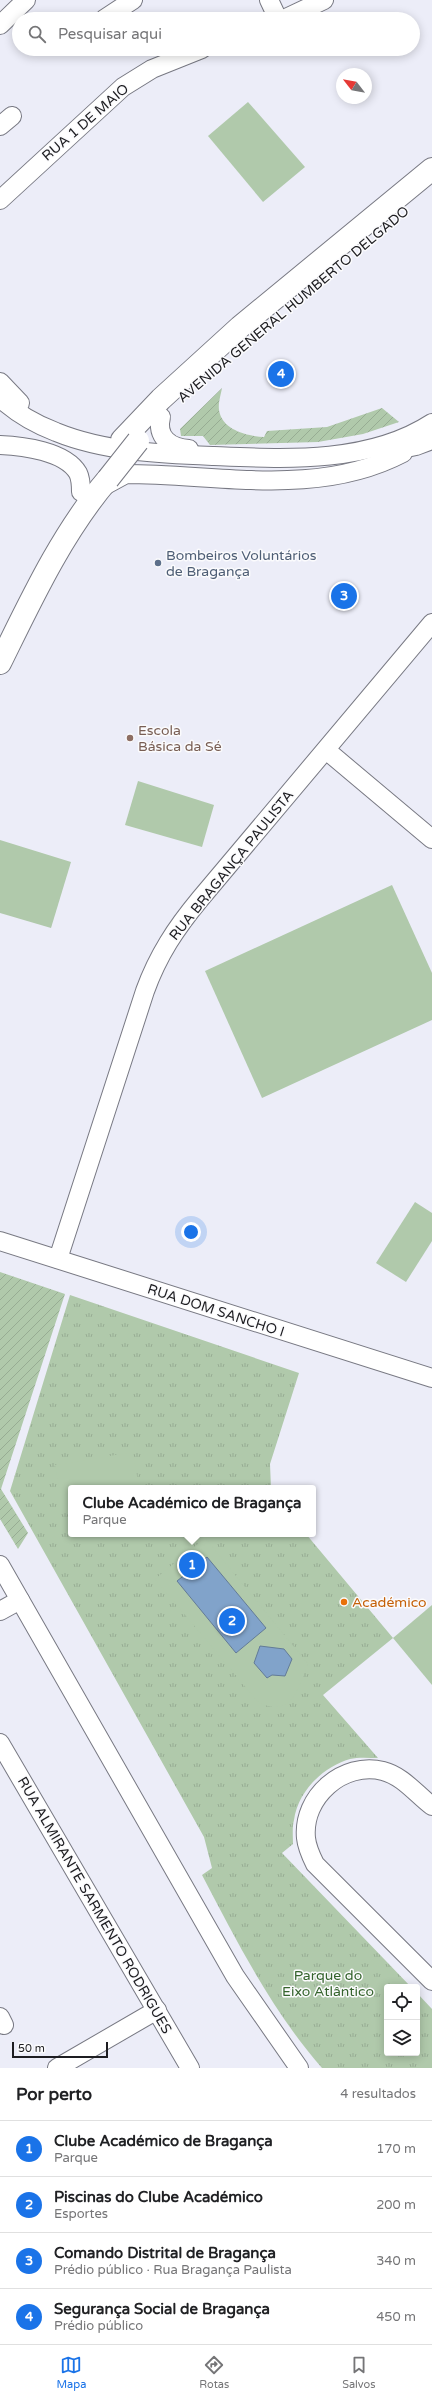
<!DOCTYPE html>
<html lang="pt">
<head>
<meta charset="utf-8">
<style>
  body { margin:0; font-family:"Varela Round",sans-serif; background:#f2f2f2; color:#202124 }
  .controls { position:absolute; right:12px; bottom:12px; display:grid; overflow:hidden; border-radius:4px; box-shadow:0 2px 10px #0003 }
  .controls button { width:36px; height:36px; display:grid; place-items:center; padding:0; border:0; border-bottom:1px solid #e0e0e0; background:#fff; color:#202124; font:20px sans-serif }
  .compass { position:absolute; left:336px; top:68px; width:36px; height:36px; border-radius:50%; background:#fff; box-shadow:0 2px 10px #0003; rotate:301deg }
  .scale { position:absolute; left:12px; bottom:10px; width:96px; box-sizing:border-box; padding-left:4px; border:2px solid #1d1d21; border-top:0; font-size:11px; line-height:14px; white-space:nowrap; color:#1d1d21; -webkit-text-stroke:3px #fbfbfd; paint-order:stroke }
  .you { position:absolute; left:191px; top:1232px; width:14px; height:14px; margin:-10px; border:3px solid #fff; border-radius:50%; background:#1a73e8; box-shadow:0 0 0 6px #1a73e833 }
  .badge { display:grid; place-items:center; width:26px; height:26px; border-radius:50%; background:#1a73e8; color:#fff; font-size:13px; font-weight:700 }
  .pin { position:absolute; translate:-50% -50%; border:2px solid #fff; box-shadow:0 1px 4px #0006 }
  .popup { position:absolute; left:68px; top:1485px; width:248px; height:52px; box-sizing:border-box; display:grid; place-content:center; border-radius:4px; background:#fff; filter:drop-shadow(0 1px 3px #0005); font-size:13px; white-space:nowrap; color:#757577 }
  .popup b { font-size:15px; color:#202124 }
  .popup::after { content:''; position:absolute; left:50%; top:100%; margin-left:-8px; border:8px solid transparent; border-top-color:#fff }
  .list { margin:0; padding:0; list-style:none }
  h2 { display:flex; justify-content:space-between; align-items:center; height:52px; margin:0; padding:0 16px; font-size:17px }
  h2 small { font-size:13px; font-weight:400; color:#757577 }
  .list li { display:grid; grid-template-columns:26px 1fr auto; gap:12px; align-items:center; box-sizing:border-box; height:56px; padding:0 16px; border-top:1px solid #e0e0e0 }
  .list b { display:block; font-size:15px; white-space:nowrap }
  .list p { margin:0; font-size:13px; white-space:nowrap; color:#757577 }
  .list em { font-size:13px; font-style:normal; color:#757577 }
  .icon { flex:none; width:22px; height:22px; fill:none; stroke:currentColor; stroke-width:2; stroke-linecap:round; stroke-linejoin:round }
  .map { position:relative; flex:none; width:432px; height:2068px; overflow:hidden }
  .search { position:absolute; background:#fff; box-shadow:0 2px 10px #0003; left:12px; right:12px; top:12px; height:44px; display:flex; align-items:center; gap:10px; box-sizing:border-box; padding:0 14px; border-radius:22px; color:#757577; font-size:15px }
  .sheet { height:276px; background:#fff }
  nav { display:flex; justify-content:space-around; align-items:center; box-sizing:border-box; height:56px; border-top:1px solid #e0e0e0; background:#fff; font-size:11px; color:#757577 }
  nav a { display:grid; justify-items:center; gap:2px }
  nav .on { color:#1a73e8 }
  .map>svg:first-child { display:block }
</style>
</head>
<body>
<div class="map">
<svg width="432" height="2068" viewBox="0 0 432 2068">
  <defs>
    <pattern id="park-tufts" width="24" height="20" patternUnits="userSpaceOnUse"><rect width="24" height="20" fill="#b0c9ab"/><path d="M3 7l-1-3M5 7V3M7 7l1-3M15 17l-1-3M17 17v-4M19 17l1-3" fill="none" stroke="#97ac93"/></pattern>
    <pattern id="garden-furrows" width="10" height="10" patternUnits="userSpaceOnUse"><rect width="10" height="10" fill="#b0c9ab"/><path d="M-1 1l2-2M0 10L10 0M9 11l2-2" fill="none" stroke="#97ac93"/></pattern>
  </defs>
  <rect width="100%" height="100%" fill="#ecedf8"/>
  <path fill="url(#park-tufts)" d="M70 1295 299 1373 270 1464 271 1488H71V1534H306L393 1638 323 1695 378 1758C369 1758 358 1757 350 1759 323 1767 298 1791 294 1820 292 1827 293 1837 293 1844L282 1853 411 1987H387V2053H417V1993L432 2009V2068H322C272 2011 237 1942 202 1875L212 1868 204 1837 10 1491Z"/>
  <g fill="url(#garden-furrows)">
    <path d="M222 388C221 394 218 403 219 410 222 430 247 436 264 437L267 431 327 427 382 408 399 422 363 434 318 442 210 445 203 436H181L180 429Z"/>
    <polygon points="0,1272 65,1294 1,1489 28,1533 18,1549 0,1519"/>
  </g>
  <g fill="#b0c9ab">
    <polygon points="248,102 305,167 263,202 208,136"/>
    <polygon points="138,781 214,805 202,847 125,825"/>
    <polygon points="0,840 71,862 51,928 0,913"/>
    <polygon points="392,885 432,973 432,1020 262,1098 205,971"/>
    <polygon points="415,1202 432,1213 432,1241 406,1282 376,1263"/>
    <polygon points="133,1452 139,1488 71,1488 71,1505 63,1506 55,1465"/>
    <path d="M205 1538 308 1664C298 1688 293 1718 259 1703L155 1579Z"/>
    <polygon points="432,1605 432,1685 393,1638"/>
  </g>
  <g fill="#81a3ca" stroke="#637b97">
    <polygon points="207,1557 266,1628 236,1653 177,1581"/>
    <polygon points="260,1646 284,1649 292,1659 285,1676 272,1675 267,1678 254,1663"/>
  </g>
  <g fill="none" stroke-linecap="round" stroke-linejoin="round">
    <g stroke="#787983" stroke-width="20">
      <g id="minor">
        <polyline points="269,0 278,19"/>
        <polyline points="104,19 133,0"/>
        <polyline points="284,19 324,0"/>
        <polyline points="0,25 26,0"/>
        <polyline points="0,126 12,116"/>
        <polyline points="0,200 123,87 152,69 202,49"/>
        <polyline points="0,382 20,403"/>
        <path d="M0 398C16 413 35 424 56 432 105 452 162 454 214 456 285 459 369 464 432 423"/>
        <path d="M161 417C156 437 170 448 189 449"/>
        <path d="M0 445C23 446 65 451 78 473 81 479 81 485 81 492"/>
        <polyline points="387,452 416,446 432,440"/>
        <path d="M104 486 126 474C219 474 317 498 403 453"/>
        <polyline points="326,750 432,839"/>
        <polyline points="0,1241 432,1378"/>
        <path d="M58 1259 145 991C158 955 176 928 200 899L432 623"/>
        <polyline points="0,1565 235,1976 299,2068"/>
        <polyline points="0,1611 20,1600"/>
        <polyline points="0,1743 190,2068"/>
        <path d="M432 1806C417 1795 403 1776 383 1771 343 1761 302 1797 306 1838 307 1848 311 1856 315 1864L432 1981"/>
        <polyline points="0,2017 4,2025"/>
        <polyline points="57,2068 157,2010"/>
      </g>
    </g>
    <g stroke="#787983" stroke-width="24">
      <g id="major">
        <polyline points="122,440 161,399 240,327 432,169"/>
        <path d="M0 663C31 600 62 533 108 479"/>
      </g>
    </g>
    <use href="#minor" stroke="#fff" stroke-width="18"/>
    <use href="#major" stroke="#fff" stroke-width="22"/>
    <g stroke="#787983" stroke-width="24" stroke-linecap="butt">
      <polyline id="major-bridge" points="108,479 138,441"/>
    </g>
    <use href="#major-bridge" stroke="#fff" stroke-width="22"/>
  </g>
  <circle fill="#5c6f8a" stroke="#fbfbfd" stroke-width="1.5" cx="158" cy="563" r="4"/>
  <circle fill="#8d6e63" stroke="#fbfbfd" stroke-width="1.5" cx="130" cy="738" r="4"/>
  <circle fill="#e8710a" stroke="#fbfbfd" stroke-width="1.5" cx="344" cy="1602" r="4"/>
  <g text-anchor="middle" stroke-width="3" stroke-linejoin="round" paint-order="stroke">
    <g font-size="14" fill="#1d1d21" stroke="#fbfbfd">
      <text transform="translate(85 122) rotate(-41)" y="5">RUA 1 DE MAIO</text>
      <text transform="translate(293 304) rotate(-40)" y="5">AVENIDA GENERAL HUMBERTO DELGADO</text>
      <text transform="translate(231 865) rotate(-51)" y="5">RUA BRAGANÇA PAULISTA</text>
      <text transform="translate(216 1310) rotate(18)" y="5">RUA DOM SANCHO I</text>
      <text transform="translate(95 1905) rotate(60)" y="5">RUA ALMIRANTE SARMENTO RODRIGUES</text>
    </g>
    <g font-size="14" fill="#4e5e75" stroke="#fbfbfd" text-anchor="start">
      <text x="166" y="560">Bombeiros Voluntários<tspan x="166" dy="16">de Bragança</tspan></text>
    </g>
    <g font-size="14" fill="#785e54" stroke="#fbfbfd" text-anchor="start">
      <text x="138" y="735">Escola<tspan x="138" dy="16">Básica da Sé</tspan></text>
    </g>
    <g font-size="14" fill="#c56008" stroke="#fbfbfd" text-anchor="start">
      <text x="352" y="1607">Académico</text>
    </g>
    <g font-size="14" fill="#35642d" stroke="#fbfbfd">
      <text x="328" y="1980">Parque do<tspan x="328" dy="16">Eixo Atlântico</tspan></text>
    </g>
  </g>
</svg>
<div class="controls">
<button><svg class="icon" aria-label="locate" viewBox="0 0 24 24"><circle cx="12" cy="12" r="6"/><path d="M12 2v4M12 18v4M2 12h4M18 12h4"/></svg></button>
<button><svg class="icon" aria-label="layers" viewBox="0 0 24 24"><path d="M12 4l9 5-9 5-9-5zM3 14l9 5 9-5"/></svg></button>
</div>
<svg class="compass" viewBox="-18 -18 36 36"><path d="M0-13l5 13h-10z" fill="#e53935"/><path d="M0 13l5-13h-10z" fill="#757577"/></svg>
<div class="scale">50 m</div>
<div class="you"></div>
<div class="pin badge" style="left:192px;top:1565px">1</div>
<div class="popup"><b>Clube Académico de Bragança</b>Parque</div>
<div class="pin badge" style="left:232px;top:1621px">2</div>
<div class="pin badge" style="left:344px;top:596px">3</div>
<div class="pin badge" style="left:281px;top:374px">4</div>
<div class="search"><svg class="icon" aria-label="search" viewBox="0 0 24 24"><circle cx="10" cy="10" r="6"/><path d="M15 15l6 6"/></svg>Pesquisar aqui</div>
</div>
<section class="sheet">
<h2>Por perto<small>4 resultados</small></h2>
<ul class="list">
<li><span class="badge">1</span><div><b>Clube Académico de Bragança</b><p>Parque</p></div><em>170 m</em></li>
<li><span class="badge">2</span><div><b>Piscinas do Clube Académico</b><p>Esportes</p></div><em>200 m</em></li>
<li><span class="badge">3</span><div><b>Comando Distrital de Bragança</b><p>Prédio público · Rua Bragança Paulista</p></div><em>340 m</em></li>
<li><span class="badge">4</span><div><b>Segurança Social de Bragança</b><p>Prédio público</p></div><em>450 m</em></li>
</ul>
</section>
<nav>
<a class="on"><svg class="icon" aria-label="map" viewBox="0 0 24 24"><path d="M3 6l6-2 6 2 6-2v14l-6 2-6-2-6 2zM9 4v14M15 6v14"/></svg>Mapa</a>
<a><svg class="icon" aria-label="directions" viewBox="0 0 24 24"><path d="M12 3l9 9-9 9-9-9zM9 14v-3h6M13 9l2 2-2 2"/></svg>Rotas</a>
<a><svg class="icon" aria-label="saved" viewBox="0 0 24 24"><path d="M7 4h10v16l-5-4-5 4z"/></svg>Salvos</a>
</nav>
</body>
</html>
